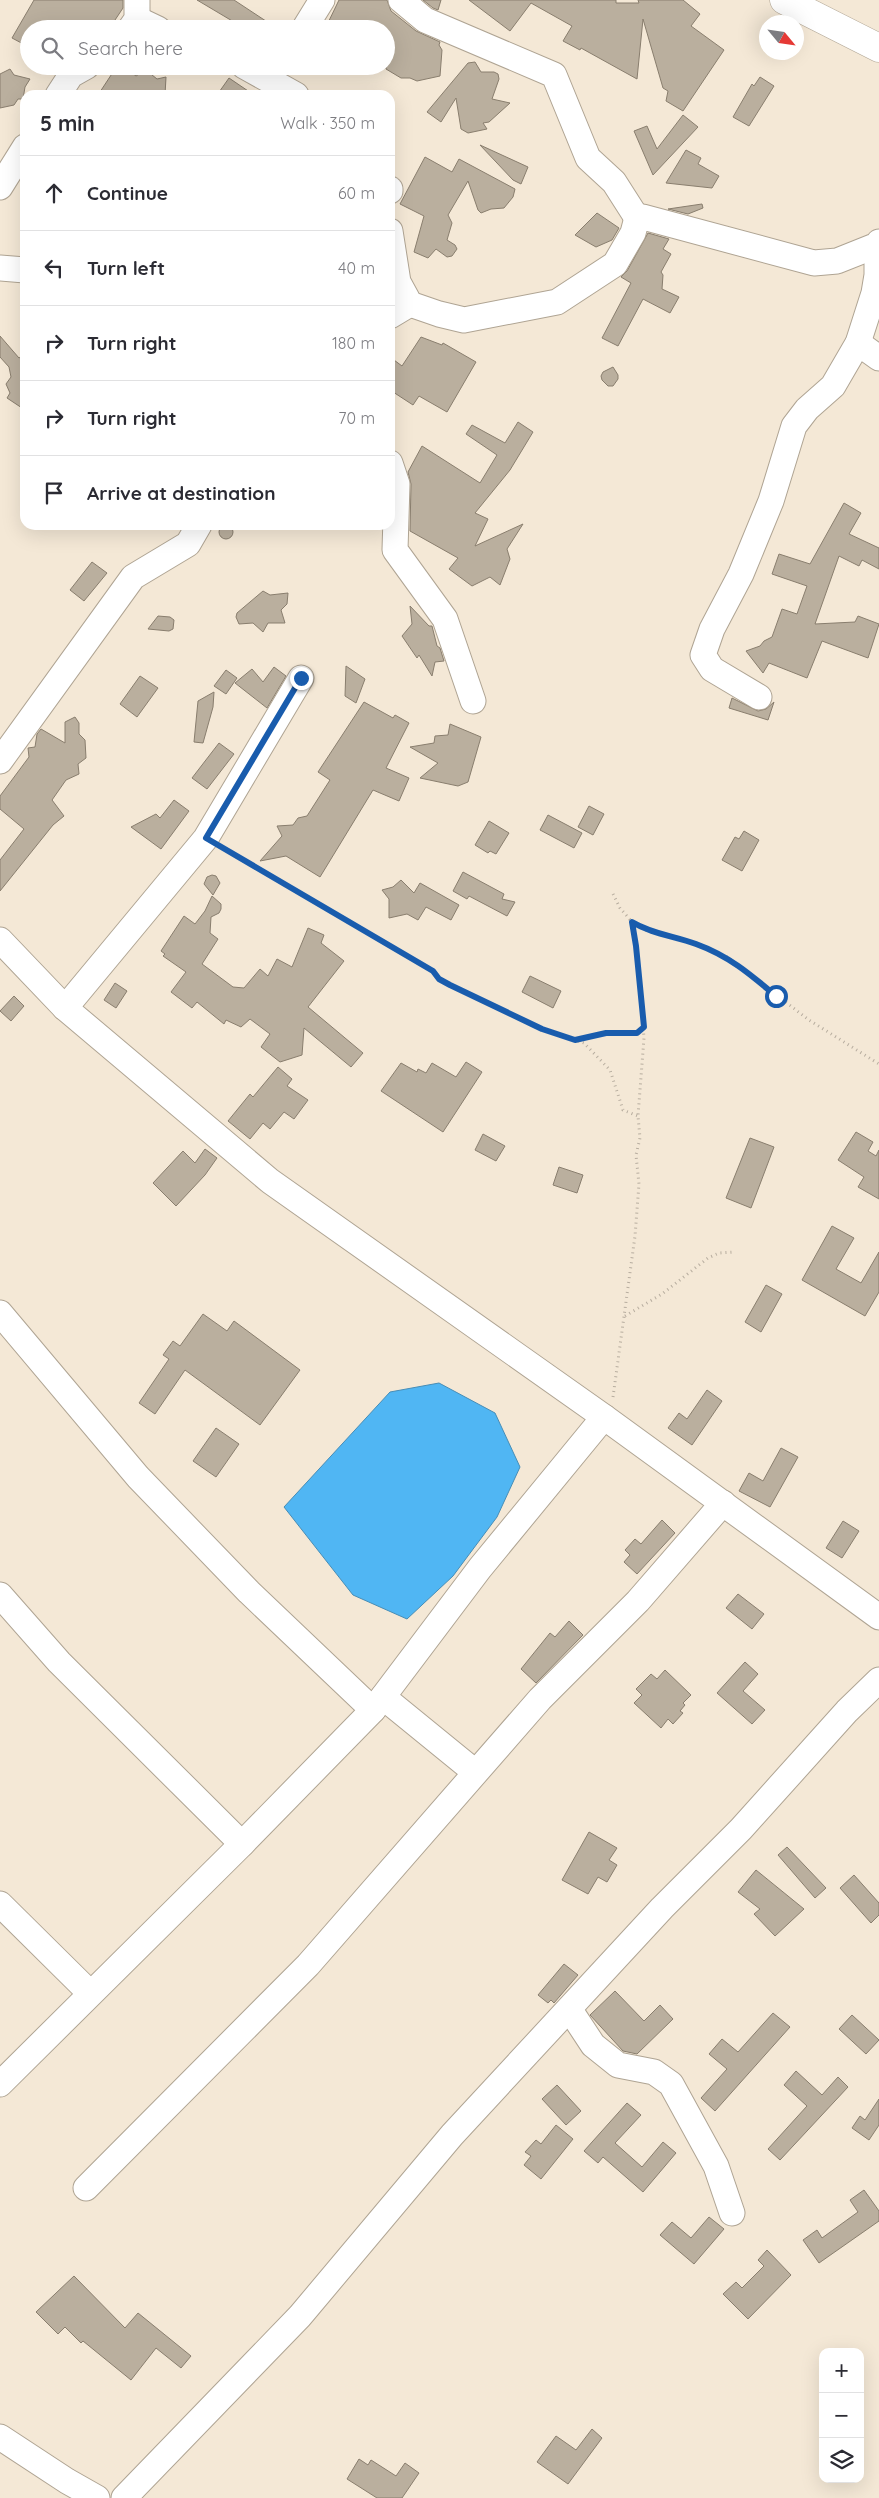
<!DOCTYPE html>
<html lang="en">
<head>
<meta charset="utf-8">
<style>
  body { margin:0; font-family:Quicksand,sans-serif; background:#f2f2f3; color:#2b2b33 }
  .controls { position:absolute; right:15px; bottom:15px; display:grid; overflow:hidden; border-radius:10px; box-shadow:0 5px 20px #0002 }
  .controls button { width:45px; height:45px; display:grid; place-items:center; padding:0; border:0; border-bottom:1px solid #e1e1e2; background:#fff; color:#2b2b33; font:25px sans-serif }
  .compass { position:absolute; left:759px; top:15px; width:45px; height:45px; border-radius:50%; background:#fff; box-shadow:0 5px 20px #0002; rotate:119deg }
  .stop { position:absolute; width:15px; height:15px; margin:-11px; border:4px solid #195cad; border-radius:50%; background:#fff }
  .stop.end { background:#195cad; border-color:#fff; box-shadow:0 1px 5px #0008 }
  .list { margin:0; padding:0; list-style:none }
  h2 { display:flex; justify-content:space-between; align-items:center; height:65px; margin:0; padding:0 20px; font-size:21px }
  h2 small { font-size:16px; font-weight:400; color:#7c7c81 }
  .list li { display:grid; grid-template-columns:32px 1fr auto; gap:15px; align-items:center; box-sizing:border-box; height:75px; padding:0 20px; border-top:1px solid #e1e1e2 }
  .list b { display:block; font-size:19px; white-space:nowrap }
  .list em { font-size:16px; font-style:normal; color:#7c7c81 }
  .icon { flex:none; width:28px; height:28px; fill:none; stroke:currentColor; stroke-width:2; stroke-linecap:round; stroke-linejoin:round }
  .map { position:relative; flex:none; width:879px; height:2498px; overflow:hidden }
  .search { position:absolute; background:#fff; box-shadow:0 5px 20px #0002; left:20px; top:20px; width:375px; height:55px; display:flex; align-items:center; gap:12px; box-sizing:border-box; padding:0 18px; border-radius:28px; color:#7c7c81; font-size:19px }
  .panel { position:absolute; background:#fff; box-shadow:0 5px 20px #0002; left:20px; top:90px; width:375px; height:440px; border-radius:15px }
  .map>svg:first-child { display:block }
</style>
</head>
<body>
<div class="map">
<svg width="879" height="2498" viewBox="0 0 879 2498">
  <rect width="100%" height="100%" fill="#f4e8d6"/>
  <polygon fill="#50b6f3" stroke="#478db6" points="439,1383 495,1413 520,1467 497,1517 453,1576 407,1619 353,1595 284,1507 390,1392"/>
  <g fill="#baaf9e" stroke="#897e6e">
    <polygon points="34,0 123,0 123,8 115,20 117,23 116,29 29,29 29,47 12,38"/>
    <polygon points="197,0 234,0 278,29 229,29 234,22"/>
    <polygon points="339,0 387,0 391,11 416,31 440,42 439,45 442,50 440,76 417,81 410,78 401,78 386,69 386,29 325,29"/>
    <polygon points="423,0 441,0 438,10 433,8"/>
    <polygon points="469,0 616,0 616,3 639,3 638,0 683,0 700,14 691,26 724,50 683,111 666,101 668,91 663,88 643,19 637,79 581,48 580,50 563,41 572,26 531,3 510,31"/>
    <polygon points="475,62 481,72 494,72 498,74 499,79 492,99 510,103 489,122 483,123 487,129 468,133 461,129 456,98 441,122 427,112 468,63"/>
    <polygon points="117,66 123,66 136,76 146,70 157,79 166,77 165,95 98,95"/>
    <polygon points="10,69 14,75 30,79 25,87 23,99 18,99 14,105 0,108 0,74"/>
    <polygon points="760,77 774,86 749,126 733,117 752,84 754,86"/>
    <polygon points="229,78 254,95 217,95"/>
    <polygon points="683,115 698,127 653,175 634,131 647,126 657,149"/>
    <polygon points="480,145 528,167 521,184 513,180"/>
    <polygon points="686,150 701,158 698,164 719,176 712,188 666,183"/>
    <polygon points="425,157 452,172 459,159 515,189 513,197 504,208 491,209 481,213 478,210 468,181 448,215 452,223 447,240 455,245 457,249 452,256 447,257 436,249 428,258 414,252 424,216 400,204"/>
    <polygon points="702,204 703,208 688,214 668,209"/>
    <polygon points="597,213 619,228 612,240 596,247 575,235"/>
    <polygon points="648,233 669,239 663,249 671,254 661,272 663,275 662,289 679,297 670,313 643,299 618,346 602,338 631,283 621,277 627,271"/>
    <polygon points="0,336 19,358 25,354 25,410 7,398 10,393 6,384 11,377 9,367 0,357"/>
    <polygon points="421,337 442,345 443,343 476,362 447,412 419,396 413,405 390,390 390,357 402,366"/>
    <polygon points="613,367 618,375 618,379 613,386 608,386 602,380 601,376 603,372"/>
    <polygon points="518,422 533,432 510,470 475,513 488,519 475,546 523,524 507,549 510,559 500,585 490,577 472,586 449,569 458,558 410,531 411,484 408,472 422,446 480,483 497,455 466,434 472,425 505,443"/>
    <polygon points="844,503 861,513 849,534 879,548 879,569 862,560 859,566 839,556 815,624 855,622 858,616 879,624 868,658 822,641 807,678 769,663 763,673 746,651 760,646 764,641 772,637 782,609 797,614 807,586 772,574 779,554 810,564"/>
    <circle cx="226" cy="532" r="7"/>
    <polygon points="92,562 107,573 84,601 70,590"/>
    <polygon points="263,591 270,595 288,593 287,604 281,610 285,623 268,623 263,632 253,623 239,624 236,617 237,613"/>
    <polygon points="410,606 429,626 432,626 437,646 440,648 444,661 435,662 432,676 419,655 417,658 402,636 412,624"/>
    <polygon points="158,616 170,617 174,620 173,629 169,631 148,629"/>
    <polygon points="346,666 365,679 356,703 345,696"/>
    <polygon points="274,667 286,676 267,708 235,683 252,669 263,682"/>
    <polygon points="226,670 237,678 226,694 214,686"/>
    <polygon points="140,676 158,688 137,717 120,704"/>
    <polygon points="214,692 213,707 203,743 194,742 198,701"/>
    <polygon points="732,698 758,711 766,709 774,702 768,720 729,708"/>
    <polygon points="364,702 393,718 395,715 409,723 386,768 409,778 399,801 373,790 320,877 286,856 260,861 282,836 277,826 293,825 298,818 307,816 330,780 318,772"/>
    <polygon points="75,717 79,723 79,734 85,740 86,758 78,764 79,774 66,780 52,800 64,816 53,825 0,891 0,860 24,829 0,809 0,796 29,757 28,748 35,747 37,734 41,729 65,743 65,722"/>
    <polygon points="450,724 481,737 468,782 458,786 420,778 438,763 410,747 434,743 435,736 448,735"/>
    <polygon points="219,743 234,754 207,789 192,778"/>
    <polygon points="174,800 189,811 161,849 131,827 156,814 160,818"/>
    <polygon points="589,806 604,814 593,835 578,827"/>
    <polygon points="548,815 582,833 574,848 540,830"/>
    <polygon points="489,821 509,833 496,854 490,851 488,853 475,845"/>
    <polygon points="744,831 759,840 742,871 722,860 735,837 739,839"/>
    <polygon points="463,872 504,894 502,899 515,902 507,916 469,896 467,899 453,891"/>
    <polygon points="212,875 216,876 220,883 213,895 204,884 207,877"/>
    <polygon points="401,880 414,893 420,883 459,905 451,920 426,907 418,920 407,914 389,918 389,899 382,890 393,887"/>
    <polygon points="212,896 221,904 221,909 219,913 211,917 210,933 218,939 202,964 233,987 244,988 260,969 268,976 277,959 292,967 308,928 324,935 321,943 344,961 308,1007 363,1053 351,1067 304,1028 302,1055 280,1062 261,1047 270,1034 250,1019 241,1027 226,1020 224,1024 197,1002 192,1008 171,992 186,972 163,956 165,954 161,951 184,916 195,924 205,911"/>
    <polygon points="530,976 561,991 553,1008 522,992"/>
    <polygon points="115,983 127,991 116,1008 104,1000"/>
    <polygon points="14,996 24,1006 11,1021 0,1011"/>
    <polygon points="466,1062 482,1072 443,1132 381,1091 401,1063 417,1072 418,1069 426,1073 432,1063 456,1077"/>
    <polygon points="278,1067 292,1079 287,1086 308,1100 294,1119 284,1112 270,1129 263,1123 250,1139 228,1121 250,1094 253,1097"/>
    <polygon points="856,1132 873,1142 868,1151 876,1156 879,1150 879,1199 858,1187 864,1177 838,1160"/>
    <polygon points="483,1134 505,1146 496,1161 475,1150"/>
    <polygon points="750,1138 774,1147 751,1208 726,1198"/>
    <polygon points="205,1149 217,1158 205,1175 176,1206 153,1183 183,1151 195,1163"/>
    <polygon points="559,1167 583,1175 577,1193 553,1185"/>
    <polygon points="832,1226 854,1238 836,1269 861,1283 879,1252 879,1292 865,1316 802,1280"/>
    <polygon points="766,1285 782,1294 761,1332 745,1322"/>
    <polygon points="203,1314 227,1331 234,1321 300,1370 260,1425 185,1370 155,1414 139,1403 169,1359 163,1355 173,1341 180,1346"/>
    <polygon points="707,1390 722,1401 692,1445 668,1428 679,1413 687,1419"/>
    <polygon points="216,1428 239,1444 216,1477 193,1461"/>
    <polygon points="781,1448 798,1457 770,1507 739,1491 749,1473 763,1481"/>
    <polygon points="662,1520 675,1533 637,1574 624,1562 630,1555 625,1550 635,1539 641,1544"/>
    <polygon points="843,1521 859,1531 842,1558 826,1548"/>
    <polygon points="738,1594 764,1614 752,1629 726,1608"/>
    <polygon points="569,1621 583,1635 536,1683 521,1669 550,1633 555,1637"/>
    <polygon points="745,1662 758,1674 743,1691 765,1710 752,1724 717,1693"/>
    <polygon points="665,1670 691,1695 683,1703 685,1705 680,1711 683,1713 673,1724 668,1719 661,1728 634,1703 642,1695 636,1689 651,1674 657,1679"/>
    <polygon points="589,1832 617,1848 609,1860 617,1865 607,1882 598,1877 588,1894 562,1880"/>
    <polygon points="787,1847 826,1888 815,1898 778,1855"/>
    <polygon points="756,1870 804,1909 775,1936 754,1914 760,1909 738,1892"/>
    <polygon points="854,1875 879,1903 879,1915 871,1923 840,1888"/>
    <polygon points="564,1964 578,1975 554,2003 551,2000 548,2003 538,1995"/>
    <polygon points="615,1991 644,2021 660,2005 673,2019 637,2054 623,2051 590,2015"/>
    <polygon points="773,2013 790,2027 715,2111 701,2098 727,2069 709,2054 722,2039 738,2052"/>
    <polygon points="852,2015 879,2040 866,2054 839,2029"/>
    <polygon points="796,2071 822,2095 838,2077 848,2087 780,2160 768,2149 807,2106 784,2085"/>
    <polygon points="557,2085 581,2111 566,2125 542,2099"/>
    <polygon points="879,2099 879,2125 869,2140 852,2128 860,2116 865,2120"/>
    <polygon points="627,2103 641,2115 615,2143 642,2167 663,2142 676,2153 643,2192 603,2157 598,2163 584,2151"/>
    <polygon points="556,2125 573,2139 541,2179 524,2165 531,2156 525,2152 536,2140 541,2144"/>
    <polygon points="864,2190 879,2211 879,2221 819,2263 803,2240 817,2230 822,2238 858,2212 850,2200"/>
    <polygon points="709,2217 724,2229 694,2264 660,2235 672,2222 691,2238"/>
    <polygon points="767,2250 791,2275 748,2319 723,2294 736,2282 742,2288 764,2266 758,2260"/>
    <polygon points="74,2276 125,2328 138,2313 191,2356 181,2368 156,2348 131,2380 83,2341 81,2343 65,2327 58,2334 36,2312"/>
    <polygon points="592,2429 602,2438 568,2484 537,2462 556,2436 576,2450"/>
    <polygon points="359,2459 368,2465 371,2460 396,2476 405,2463 419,2473 402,2498 377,2498 347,2479"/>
  </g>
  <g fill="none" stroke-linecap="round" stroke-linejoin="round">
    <g stroke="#afa493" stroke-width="27">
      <g id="minor">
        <polyline points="401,0 425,20 554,75 588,158 614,182 637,218"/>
        <polyline points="137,19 158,29"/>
        <polyline points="130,29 137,19 137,0"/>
        <polyline points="304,29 322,0"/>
        <polyline points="244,66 296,95"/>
        <polyline points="58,95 71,75 87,66"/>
        <polyline points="0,187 25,147"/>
        <polyline points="390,189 390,191"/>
        <polyline points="390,231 398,282 410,304 439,314 464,320 557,302 615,264 633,233 637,218 643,217 814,263 837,261 877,245 879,242"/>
        <polyline points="0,268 25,270"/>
        <polyline points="390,316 410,304"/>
        <polyline points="858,343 879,358"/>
        <polyline points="390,463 397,484 395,550 445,619 473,701"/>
        <polyline points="759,697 712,669 703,655 712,629 741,574 771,501 794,426 807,409 833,386 858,343 874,293 877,275 877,245"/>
        <polyline points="0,761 133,577 188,544 199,525"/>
        <polyline points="0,940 65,1008 270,1181 604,1417 879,1617"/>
        <polyline points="65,1008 206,838 301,678"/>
        <polyline points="0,1313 138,1477 249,1592 373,1710"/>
        <polyline points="0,1595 59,1662 242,1844"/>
        <polyline points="383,1697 475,1772"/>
        <polyline points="0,1904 90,1993"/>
        <polyline points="570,2010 593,2045 618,2065 654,2072 671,2084 716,2166 732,2213"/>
        <polyline points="0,2084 242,1844 373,1710 480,1568 604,1417"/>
        <polyline points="86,2188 308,1965 540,1699 638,1601 723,1503"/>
        <polyline points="0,2437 67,2481 97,2498"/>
        <polyline points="124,2498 300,2316 452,2135 662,1908 741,1829 847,1711 879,1680"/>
      </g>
    </g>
    <g stroke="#afa493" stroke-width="29">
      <polyline id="highway" points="784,0 879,48"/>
    </g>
    <g stroke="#b7ad9f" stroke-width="3" stroke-dasharray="1 4" stroke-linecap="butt">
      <polyline points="224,848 433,971 439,979 450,985 542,1029 584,1043 610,1070 623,1110 638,1116"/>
      <polyline points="613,894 620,908 632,922 645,930 695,944 727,957 809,1020 879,1064"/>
      <polyline points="575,1040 605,1033 637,1033 643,1027"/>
      <polyline points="625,1316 662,1294 708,1258 719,1253 735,1252"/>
      <polyline points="613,1397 635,1236 639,1184 636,1155 640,1138 638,1116 644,1038 636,946 632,922"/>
    </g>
    <use href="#minor" stroke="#fff" stroke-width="25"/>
    <use href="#highway" stroke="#fff" stroke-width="28"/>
  </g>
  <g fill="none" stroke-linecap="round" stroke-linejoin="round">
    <path stroke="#195cad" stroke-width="6" d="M301 678 206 838 433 971 439 979 450 985 542 1029 575 1040 606 1033H637L644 1027 636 946 632 922C652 934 674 936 696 944 729 956 750 974 776 996"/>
  </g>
</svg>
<div class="controls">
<button>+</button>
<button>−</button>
<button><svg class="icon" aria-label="layers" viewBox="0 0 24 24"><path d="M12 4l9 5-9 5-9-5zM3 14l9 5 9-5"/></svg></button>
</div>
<svg class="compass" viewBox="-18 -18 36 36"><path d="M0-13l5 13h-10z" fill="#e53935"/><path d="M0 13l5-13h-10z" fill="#7c7c81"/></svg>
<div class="stop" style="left:776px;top:996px"></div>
<div class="stop end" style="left:301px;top:678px"></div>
<div class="search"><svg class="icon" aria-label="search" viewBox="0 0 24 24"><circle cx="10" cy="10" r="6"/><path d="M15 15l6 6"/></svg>Search here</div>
<section class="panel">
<h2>5 min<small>Walk · 350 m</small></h2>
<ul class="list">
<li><svg class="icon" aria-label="ahead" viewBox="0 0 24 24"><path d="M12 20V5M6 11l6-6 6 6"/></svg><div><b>Continue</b></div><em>60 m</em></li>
<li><svg class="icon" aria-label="left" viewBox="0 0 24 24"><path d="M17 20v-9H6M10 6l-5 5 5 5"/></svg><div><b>Turn left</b></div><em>40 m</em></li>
<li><svg class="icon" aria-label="right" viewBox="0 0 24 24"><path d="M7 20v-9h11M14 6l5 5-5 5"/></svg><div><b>Turn right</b></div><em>180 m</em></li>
<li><svg class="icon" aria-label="right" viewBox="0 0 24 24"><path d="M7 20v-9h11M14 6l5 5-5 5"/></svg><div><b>Turn right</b></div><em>70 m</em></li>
<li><svg class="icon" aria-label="arrive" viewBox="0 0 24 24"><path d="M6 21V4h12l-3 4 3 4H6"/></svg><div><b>Arrive at destination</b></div></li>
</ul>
</section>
</div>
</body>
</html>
